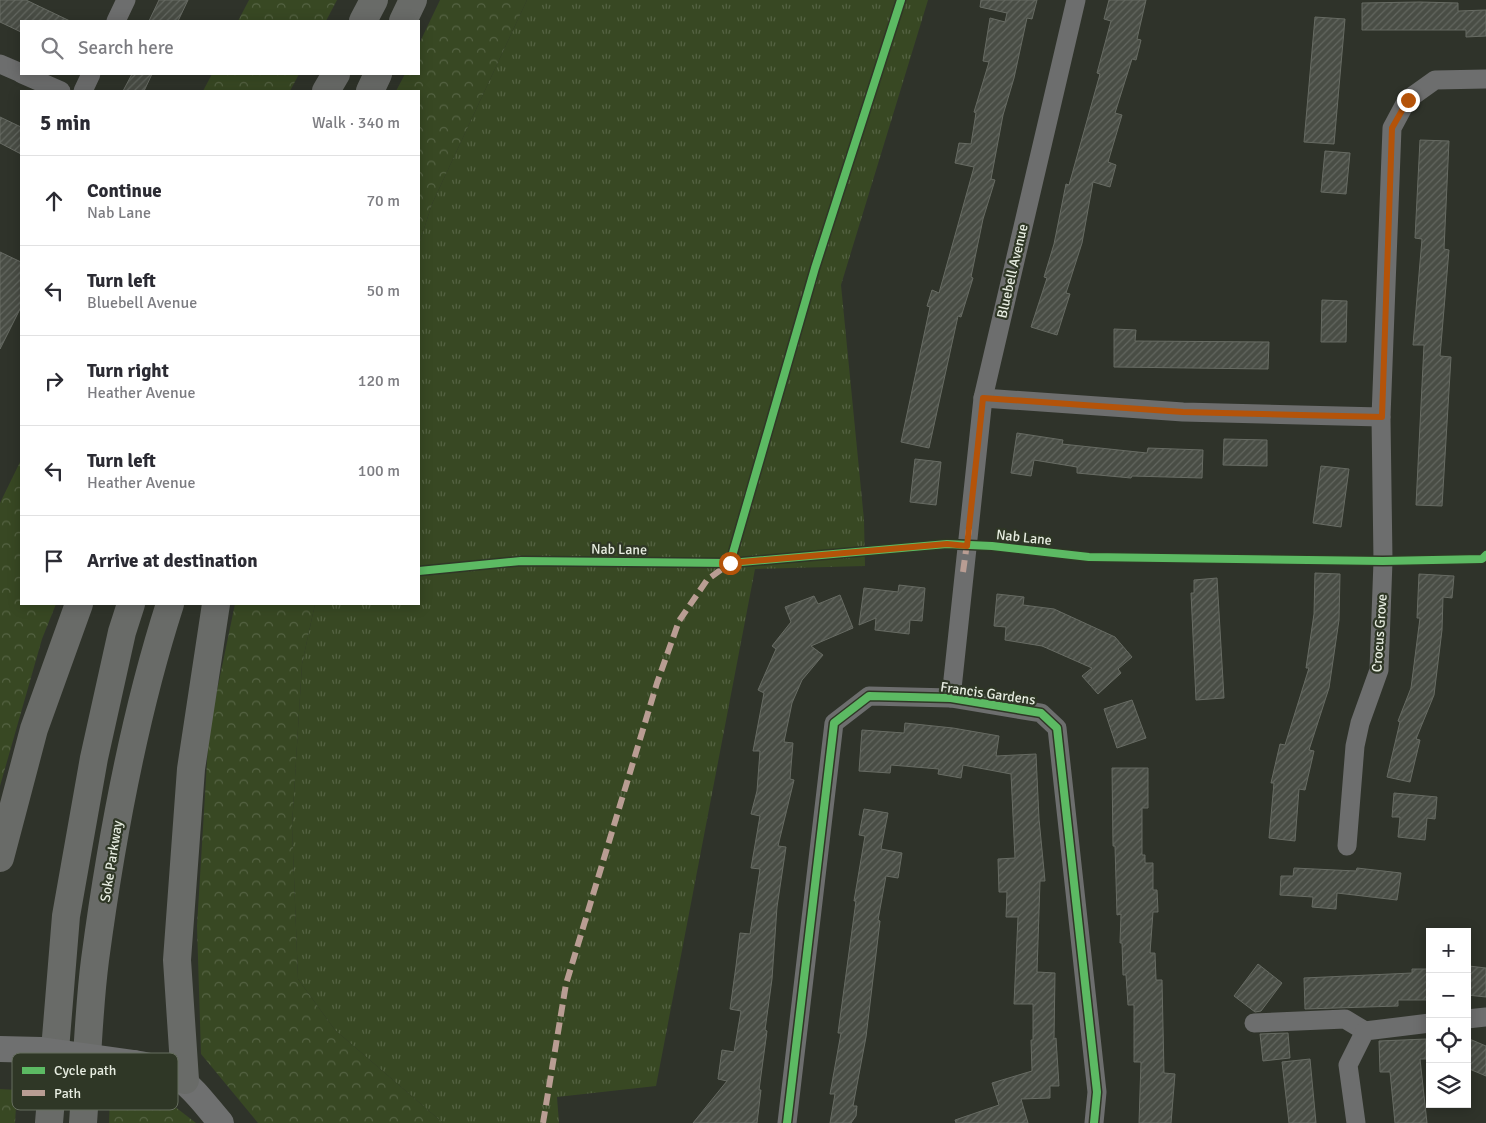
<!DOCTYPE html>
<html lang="en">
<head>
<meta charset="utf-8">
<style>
  body { margin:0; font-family:Signika,sans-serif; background:#f2f2f3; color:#2b2b33 }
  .controls { position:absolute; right:15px; bottom:15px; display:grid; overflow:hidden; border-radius:0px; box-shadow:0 2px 12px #0003 }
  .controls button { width:45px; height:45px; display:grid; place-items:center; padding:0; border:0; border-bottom:1px solid #e1e1e2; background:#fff; color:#2b2b33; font:25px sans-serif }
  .stop { position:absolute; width:15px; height:15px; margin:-11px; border:4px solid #b45309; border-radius:50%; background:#fff }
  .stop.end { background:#b45309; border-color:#fff; box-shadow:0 1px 5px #0008 }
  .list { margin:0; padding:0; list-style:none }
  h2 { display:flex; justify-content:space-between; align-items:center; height:65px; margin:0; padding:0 20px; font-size:21px }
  h2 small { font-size:16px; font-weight:400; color:#7c7c81 }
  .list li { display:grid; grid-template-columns:32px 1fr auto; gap:15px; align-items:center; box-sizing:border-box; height:90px; padding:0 20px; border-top:1px solid #e1e1e2 }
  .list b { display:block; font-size:19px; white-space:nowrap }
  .list p { margin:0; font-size:16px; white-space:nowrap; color:#7c7c81 }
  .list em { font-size:16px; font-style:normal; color:#7c7c81 }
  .icon { flex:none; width:28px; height:28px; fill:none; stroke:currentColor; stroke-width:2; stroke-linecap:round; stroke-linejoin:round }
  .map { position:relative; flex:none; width:1486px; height:1123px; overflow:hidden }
  .search { position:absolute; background:#fff; box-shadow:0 2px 12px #0003; left:20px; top:20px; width:400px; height:55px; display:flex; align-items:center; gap:12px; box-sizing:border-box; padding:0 18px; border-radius:0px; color:#7c7c81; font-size:19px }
  .panel { position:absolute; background:#fff; box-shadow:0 2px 12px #0003; left:20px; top:90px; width:400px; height:515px; border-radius:0px }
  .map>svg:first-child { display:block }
</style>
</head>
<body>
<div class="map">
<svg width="1486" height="1123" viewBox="0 0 1486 1123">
  <defs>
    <pattern id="grass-tufts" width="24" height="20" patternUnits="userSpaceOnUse" patternTransform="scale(1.25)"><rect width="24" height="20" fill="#384823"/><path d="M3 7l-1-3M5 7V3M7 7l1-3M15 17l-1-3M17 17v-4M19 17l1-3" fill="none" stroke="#556343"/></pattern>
    <pattern id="forest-crowns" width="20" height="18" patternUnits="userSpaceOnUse" patternTransform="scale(1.25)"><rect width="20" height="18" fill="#384823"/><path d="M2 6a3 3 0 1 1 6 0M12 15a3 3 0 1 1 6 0" fill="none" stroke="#556343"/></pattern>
    <pattern id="building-hatch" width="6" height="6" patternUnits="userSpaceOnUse" patternTransform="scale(1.25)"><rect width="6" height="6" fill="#494d45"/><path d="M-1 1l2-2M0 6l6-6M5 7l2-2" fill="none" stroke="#636760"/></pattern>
  </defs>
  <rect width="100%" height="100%" fill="#2f332a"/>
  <polygon fill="url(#grass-tufts)" points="527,0 928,0 841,285 864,520 865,566 755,569 656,1086 557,1097 559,1123 443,1123 335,1030 298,979 292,826 302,664 315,604 419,604 419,244 432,204"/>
  <g fill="url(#forest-crowns)">
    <polygon points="249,0 337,0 326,21 238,21"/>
    <polygon points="440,0 527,0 432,204 419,244 419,91 396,91 405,74 419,74 419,44"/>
    <polygon points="212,74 299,74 290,91 203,91"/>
    <polygon points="21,460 21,604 56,604 42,639 0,786 0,503"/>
    <polygon points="235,604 315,604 302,664 292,826 298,979 335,1030 443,1123 258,1123 201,1054 197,926 209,729"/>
    <polygon points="0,1089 17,1090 15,1123 0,1123"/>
    <polygon points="110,1092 161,1096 196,1123 109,1123"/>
  </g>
  <g fill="url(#building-hatch)" stroke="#676b63">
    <polygon points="0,0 26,0 70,21 21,21 21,32 0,22"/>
    <polygon points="159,0 188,0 178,21 149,21"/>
    <polygon points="981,0 1037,0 1032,19 1027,18 1014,78 1003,115 991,179 995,180 983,219 971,277 973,278 961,317 958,316 929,448 901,442 930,307 927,306 932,290 939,293 974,167 955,163 959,143 971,144 976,113 974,112 989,62 983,61 990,18 1005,22 1007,13 980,7"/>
    <polygon points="1109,0 1146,0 1137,39 1141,40 1136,60 1132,59 1115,113 1122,115 1108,162 1116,165 1110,187 1093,182 1082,243 1066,293 1070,294 1057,335 1031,327 1047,278 1044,277 1054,244 1066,184 1069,185 1100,74 1097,73 1111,21 1104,19"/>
    <polygon points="1420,2 1458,3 1458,11 1486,10 1486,36 1466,37 1466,30 1362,30 1362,3"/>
    <polygon points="1315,17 1345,19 1334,144 1304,142"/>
    <polygon points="132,74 152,74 144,91 123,91"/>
    <polygon points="0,117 21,127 21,154 0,143"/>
    <polygon points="1420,140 1449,141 1444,249 1449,250 1440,356 1451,357 1442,506 1416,505 1424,345 1413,345 1422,239 1415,238"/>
    <polygon points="1325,151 1350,153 1346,194 1321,192"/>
    <polygon points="0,252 21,262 21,307 0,349"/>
    <polygon points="1322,300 1347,301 1346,342 1321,342"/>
    <polygon points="1114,329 1136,330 1135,341 1269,342 1268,369 1114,367"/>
    <polygon points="1017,433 1063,440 1062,444 1147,453 1148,448 1203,450 1202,478 1132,476 1131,478 1077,473 1077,467 1034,460 1031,476 1011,473"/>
    <polygon points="1224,439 1267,440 1267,466 1223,465"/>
    <polygon points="915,459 941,462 936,505 910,502"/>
    <polygon points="1321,466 1349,469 1341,527 1313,523"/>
    <polygon points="1315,573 1340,574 1339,620 1329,688 1309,750 1314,751 1305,790 1299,789 1295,841 1269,838 1274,783 1271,783 1280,744 1285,745 1309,668 1306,668 1314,614"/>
    <polygon points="1419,574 1454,576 1452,598 1443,597 1442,630 1434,695 1416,739 1420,740 1410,782 1387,777 1400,722 1398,721 1411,688 1420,618 1417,618"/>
    <polygon points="1217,578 1224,698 1196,700 1191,593 1194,593 1194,580"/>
    <polygon points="899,585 925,588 922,621 910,620 909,634 875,630 876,618 859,625 864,588 898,592"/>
    <polygon points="997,594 1024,597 1023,605 1054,609 1115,637 1132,657 1118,669 1121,673 1098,694 1082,676 1092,668 1042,646 1005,640 1006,627 994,626"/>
    <polygon points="840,595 853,628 811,646 823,655 802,680 792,703 784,742 793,743 790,779 794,780 778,846 786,847 777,907 772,979 765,1030 767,1031 759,1090 761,1090 757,1123 693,1123 727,1081 718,1079 722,1050 734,1052 741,1011 730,1009 736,966 740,933 750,934 760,869 751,868 760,816 751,814 757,791 760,751 753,751 764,693 758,690 776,649 772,646 791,622 785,607 814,596 818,604"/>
    <polygon points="1132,700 1146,738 1117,748 1104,709"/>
    <polygon points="905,723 953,728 999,736 996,756 1036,754 1039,819 1045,881 1040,881 1037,972 1055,973 1054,1039 1056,1038 1059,1086 1050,1086 1050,1098 1021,1099 1028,1123 956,1123 955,1120 999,1105 992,1083 1032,1071 1031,1040 1033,1040 1033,1004 1014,1004 1018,917 1006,917 1007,892 999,892 998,859 1015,858 1011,774 963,765 961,778 938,774 939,769 891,765 890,773 859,771 862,730 904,733"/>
    <polygon points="1112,768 1148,768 1148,808 1142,808 1142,855 1145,855 1145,863 1153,863 1153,890 1157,890 1158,912 1153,912 1150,953 1155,953 1156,980 1162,980 1164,1073 1175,1074 1171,1123 1139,1123 1141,1062 1134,1062 1134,1005 1128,1005 1126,975 1123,975 1122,943 1120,943 1121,914 1117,915 1115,846 1113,846"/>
    <polygon points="1394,793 1437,797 1435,819 1427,818 1425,840 1398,837 1400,817 1392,817"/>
    <polygon points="864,809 888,813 881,849 902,853 898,878 886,876 878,920 880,921 866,1037 853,1106 857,1106 856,1116 851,1123 830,1123 835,1094 830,1094 841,1033 838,1033 856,901 854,901 865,836 859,835"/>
    <polygon points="1294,868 1356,871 1357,868 1401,873 1397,900 1337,893 1336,909 1312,907 1313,897 1280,895 1281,876 1293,876"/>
    <polygon points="1258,964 1282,983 1261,1011 1255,1012 1234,996"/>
    <polygon points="1469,966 1486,968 1486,997 1467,995"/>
    <polygon points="1412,969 1430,969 1430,1000 1398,1000 1398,1006 1305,1009 1304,978 1412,973"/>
    <polygon points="1288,1033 1290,1058 1263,1061 1260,1034"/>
    <polygon points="1467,1038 1486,1046 1486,1076 1467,1068"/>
    <polygon points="1426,1039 1426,1059 1420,1059 1427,1123 1395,1123 1390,1072 1380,1072 1379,1041"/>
    <polygon points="1310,1059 1316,1123 1289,1123 1282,1062"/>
  </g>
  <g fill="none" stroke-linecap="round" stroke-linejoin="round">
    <g stroke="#6d6e6e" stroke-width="19">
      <polyline points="116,21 126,0"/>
      <polyline points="0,64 21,73"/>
      <polyline points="22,74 61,91"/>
      <polyline points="83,91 91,74"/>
      <polyline points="983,398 1183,412 1381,417 1392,128 1407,100 1435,80 1486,79"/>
      <polyline points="951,698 983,398 1076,0"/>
      <polyline points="1347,846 1355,746 1360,723 1379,670 1383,561 1381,417"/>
      <polyline points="1467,1019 1486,1017"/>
      <polyline points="1254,1023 1345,1019 1365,1031"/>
      <polyline points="787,1123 834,723 869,696 951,698 1041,713 1057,728 1097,1092 1094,1123"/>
      <polyline points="1356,1123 1348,1065 1365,1031 1430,1023"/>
    </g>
    <path stroke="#6f7070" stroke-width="26" d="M134 1063C183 1070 191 1088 221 1123"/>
    <g stroke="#696b68" stroke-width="28">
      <polyline points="363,21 374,0"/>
      <polyline points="403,21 413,0"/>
      <polyline points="326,91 336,74"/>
      <polyline points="370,91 378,74"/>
      <polyline points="0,858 34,729 79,604"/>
      <polyline points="185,1080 177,960 191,769 216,604"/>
      <polyline points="49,1123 66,916 94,758 122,632 131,604"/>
      <path d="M83 1123C87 1069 88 1014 95 960 111 840 133 719 170 604"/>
    </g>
    <polyline stroke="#6f7070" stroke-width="26" points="0,1049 41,1050 134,1063"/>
    <g stroke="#b99d93" stroke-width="6" stroke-dasharray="12 6" stroke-linecap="butt">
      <polyline points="963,572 969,529"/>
      <polyline points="543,1123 566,984 657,683 679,621 707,580 730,563"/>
    </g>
    <g stroke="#2f3726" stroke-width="11">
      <g id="cycleway">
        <polyline points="730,563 815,268 901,0"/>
        <polyline points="419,571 521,561 730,563 947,544 992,546 1089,557 1383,561 1482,559 1486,555"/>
        <polyline points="787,1123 834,723 869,696 951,698 1041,713 1057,728 1097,1092 1094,1123"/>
      </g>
    </g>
    <use href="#cycleway" stroke="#5cba63" stroke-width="8"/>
  </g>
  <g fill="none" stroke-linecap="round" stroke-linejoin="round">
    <polyline stroke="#b45309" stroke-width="6" points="730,563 947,544 967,546 983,398 1183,412 1382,417 1392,128 1408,100"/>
  </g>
  <g text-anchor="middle" stroke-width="4.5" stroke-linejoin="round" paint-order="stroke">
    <g font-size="14" fill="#e7ede1" stroke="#2f3726">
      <text transform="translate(1012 271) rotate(-77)" y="5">Bluebell Avenue</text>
      <text transform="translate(1024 537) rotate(6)" y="5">Nab Lane</text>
      <text transform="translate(619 549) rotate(1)" y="5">Nab Lane</text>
      <text transform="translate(1379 633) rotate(-86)" y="5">Crocus Grove</text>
      <text transform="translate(988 693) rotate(8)" y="5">Francis Gardens</text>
      <text transform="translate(111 861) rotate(-81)" y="5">Soke Parkway</text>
    </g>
  </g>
  <rect x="12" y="1053" width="166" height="57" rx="8" fill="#2f3726" stroke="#666e5e" stroke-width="1"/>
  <rect x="22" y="1067" width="23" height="7" fill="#5cba63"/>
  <rect x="22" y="1090" width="23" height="6" fill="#b99d93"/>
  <g font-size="14" fill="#e7ede1">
    <text x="54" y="1075">Cycle path</text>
    <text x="54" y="1098">Path</text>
  </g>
</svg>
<div class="controls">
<button>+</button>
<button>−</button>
<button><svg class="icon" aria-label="locate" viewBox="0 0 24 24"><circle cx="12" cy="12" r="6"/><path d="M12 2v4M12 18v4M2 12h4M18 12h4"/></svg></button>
<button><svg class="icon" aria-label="layers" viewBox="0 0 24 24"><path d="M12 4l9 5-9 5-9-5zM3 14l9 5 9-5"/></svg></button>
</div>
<div class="stop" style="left:730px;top:563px"></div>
<div class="stop end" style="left:1408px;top:100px"></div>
<div class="search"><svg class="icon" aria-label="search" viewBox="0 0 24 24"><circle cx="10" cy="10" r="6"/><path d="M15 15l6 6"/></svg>Search here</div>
<section class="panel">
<h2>5 min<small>Walk · 340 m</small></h2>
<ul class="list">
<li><svg class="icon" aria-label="ahead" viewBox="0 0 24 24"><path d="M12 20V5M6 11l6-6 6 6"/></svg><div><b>Continue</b><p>Nab Lane</p></div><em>70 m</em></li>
<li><svg class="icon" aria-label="left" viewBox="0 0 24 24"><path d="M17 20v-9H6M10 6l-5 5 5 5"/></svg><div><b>Turn left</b><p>Bluebell Avenue</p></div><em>50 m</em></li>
<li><svg class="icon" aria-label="right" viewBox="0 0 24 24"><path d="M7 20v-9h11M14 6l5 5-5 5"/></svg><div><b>Turn right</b><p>Heather Avenue</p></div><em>120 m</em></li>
<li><svg class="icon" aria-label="left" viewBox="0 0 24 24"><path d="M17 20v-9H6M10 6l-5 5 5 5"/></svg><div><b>Turn left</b><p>Heather Avenue</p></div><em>100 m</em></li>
<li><svg class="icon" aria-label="arrive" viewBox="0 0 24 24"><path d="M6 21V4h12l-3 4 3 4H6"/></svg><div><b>Arrive at destination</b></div></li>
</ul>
</section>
</div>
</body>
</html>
